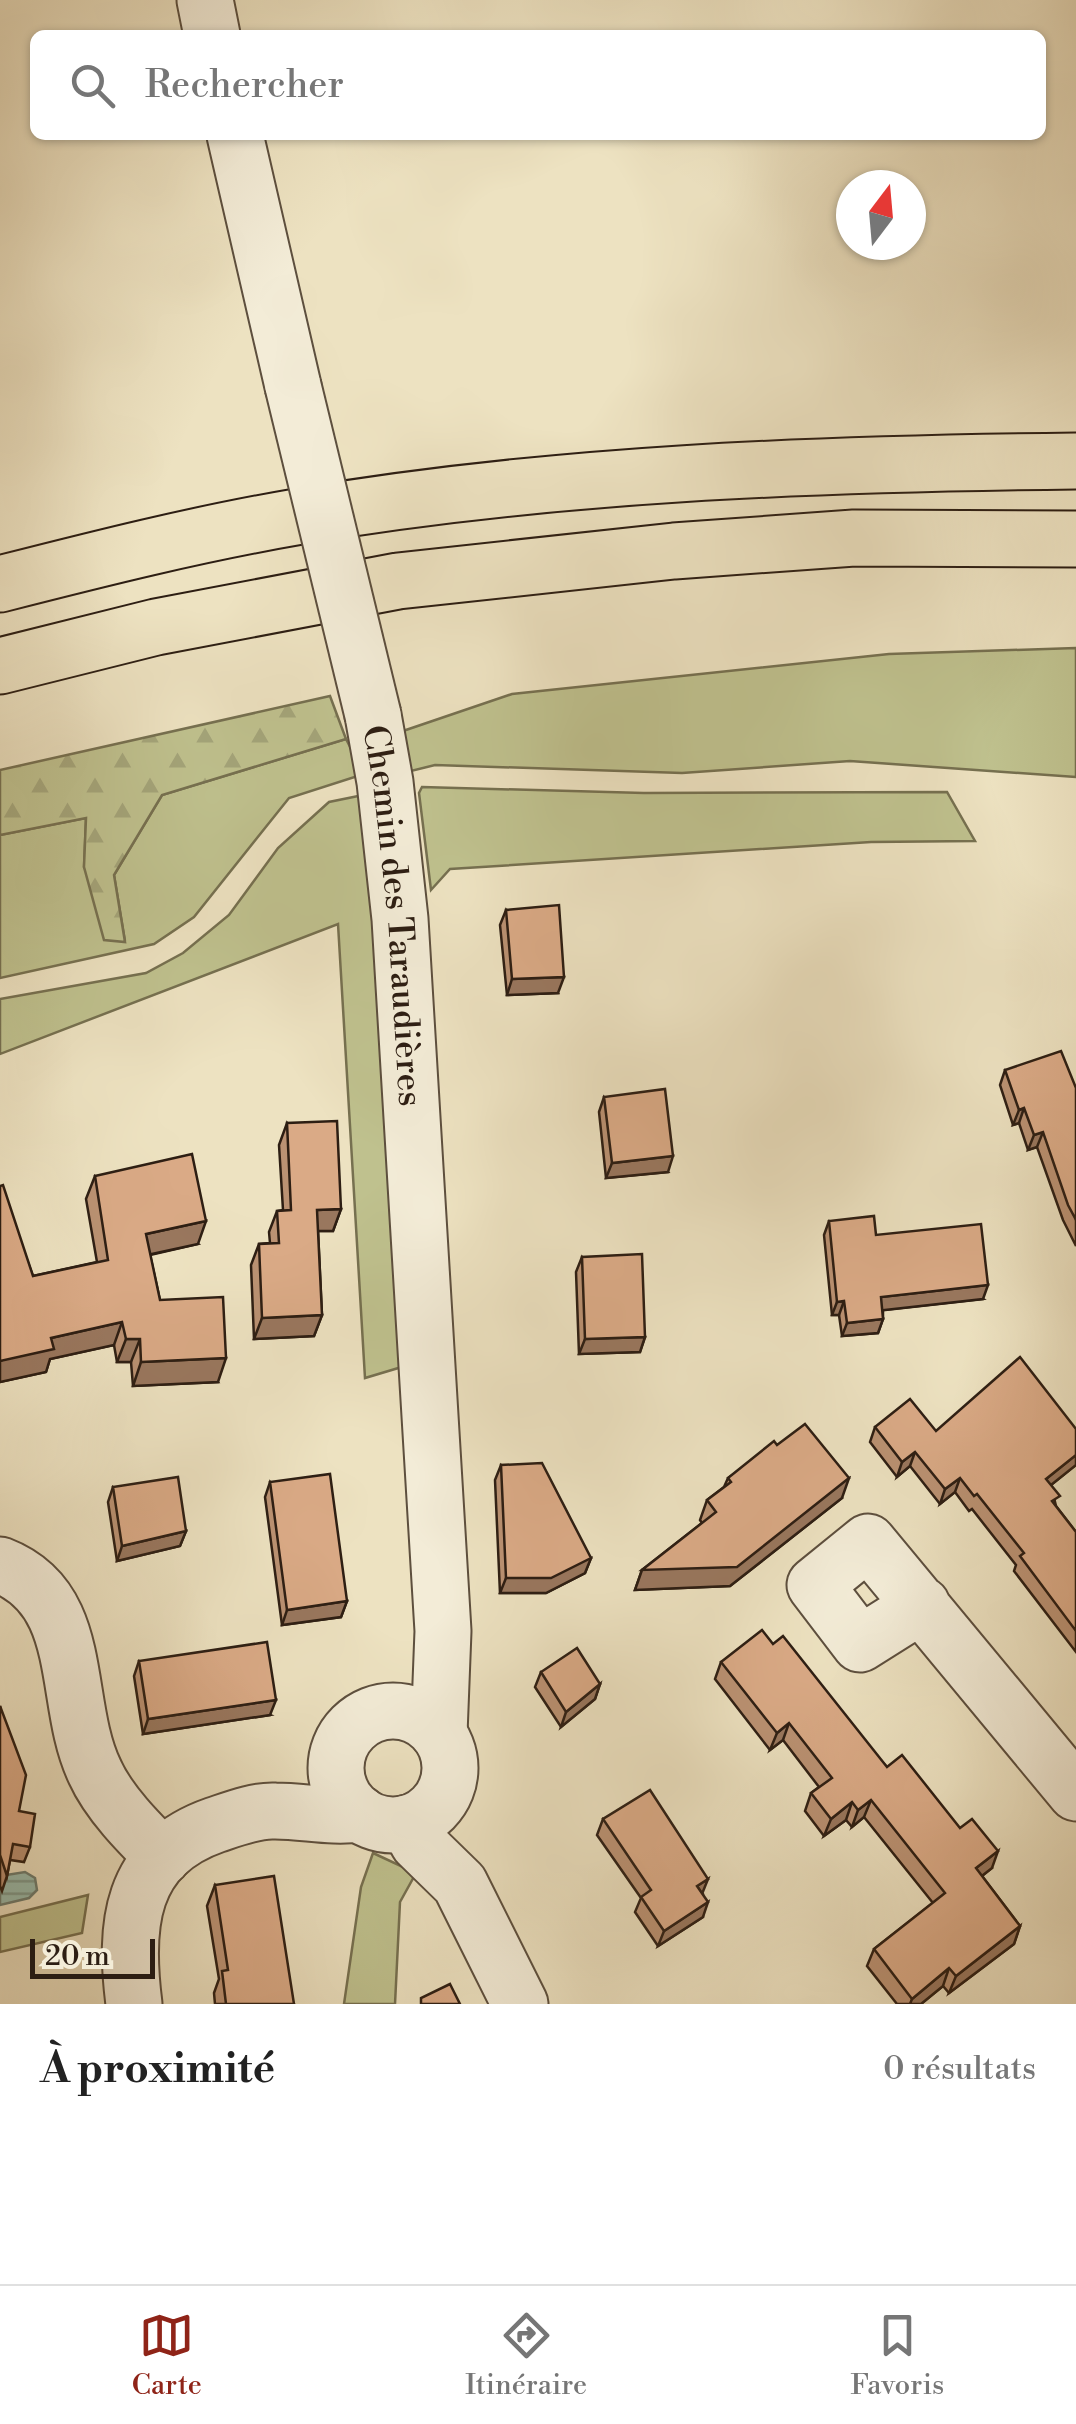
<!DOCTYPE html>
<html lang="fr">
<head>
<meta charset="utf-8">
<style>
  body { margin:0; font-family:"Libre Bodoni",serif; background:#f6f6f6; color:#222 }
  .compass { position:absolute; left:836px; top:170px; width:90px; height:90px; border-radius:50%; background:#fff; box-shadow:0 2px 8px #0004; rotate:16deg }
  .scale { position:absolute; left:30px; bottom:25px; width:125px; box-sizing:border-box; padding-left:10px; border:5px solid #2d1e13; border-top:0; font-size:28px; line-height:35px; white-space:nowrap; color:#2d1e13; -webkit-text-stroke:8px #f3ecd7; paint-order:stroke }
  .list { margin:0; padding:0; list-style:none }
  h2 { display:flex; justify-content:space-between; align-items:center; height:130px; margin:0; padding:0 40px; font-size:42px }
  h2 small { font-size:32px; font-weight:400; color:#767676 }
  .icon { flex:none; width:55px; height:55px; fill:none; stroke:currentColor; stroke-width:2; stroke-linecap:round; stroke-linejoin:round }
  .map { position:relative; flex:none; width:1076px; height:2004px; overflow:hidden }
  .search { position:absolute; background:#fff; box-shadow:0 2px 8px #0004; left:30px; right:30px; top:30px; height:110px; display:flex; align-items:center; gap:25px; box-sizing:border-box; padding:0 35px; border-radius:15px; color:#767676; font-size:38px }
  .sheet { height:280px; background:#fff }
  nav { display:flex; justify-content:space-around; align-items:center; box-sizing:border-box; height:140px; border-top:2px solid #e0e0e0; background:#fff; font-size:28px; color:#767676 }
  nav a { display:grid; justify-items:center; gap:5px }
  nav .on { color:#8f2418 }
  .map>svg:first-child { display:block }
</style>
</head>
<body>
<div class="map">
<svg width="1076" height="2004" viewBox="0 0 1076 2004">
  <defs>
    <pattern id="forest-firs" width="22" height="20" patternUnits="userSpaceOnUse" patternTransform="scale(2.5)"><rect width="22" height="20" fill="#bfc18e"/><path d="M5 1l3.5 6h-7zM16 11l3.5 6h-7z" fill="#a4a57a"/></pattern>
    <pattern id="water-rules" width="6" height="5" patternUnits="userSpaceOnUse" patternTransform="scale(2.5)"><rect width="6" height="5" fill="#9abeaf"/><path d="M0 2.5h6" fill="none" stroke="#7e9a8d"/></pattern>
  </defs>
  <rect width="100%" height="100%" fill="#ede2c1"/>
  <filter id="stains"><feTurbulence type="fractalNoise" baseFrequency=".002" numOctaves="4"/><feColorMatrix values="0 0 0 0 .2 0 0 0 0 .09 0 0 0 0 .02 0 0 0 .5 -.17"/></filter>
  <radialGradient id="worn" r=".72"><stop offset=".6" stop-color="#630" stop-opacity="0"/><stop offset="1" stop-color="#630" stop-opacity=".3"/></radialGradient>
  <g fill="#bfc18e" stroke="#767050" stroke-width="2.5">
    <polygon points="1076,648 1076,777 850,761 682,773 435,765 403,773 403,731 512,694 889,654"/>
    <polygon points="346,739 364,774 289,798 194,917 154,944 0,978 0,835 86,818 84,867 125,941 114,875 162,795"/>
    <polygon points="422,787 644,793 947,792 975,841 871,842 450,869 431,890 419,793"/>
    <polygon points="368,794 405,1366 365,1378 338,924 0,1054 0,999 146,973 183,953 229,915 278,848 329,802"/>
    <polygon points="373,1853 416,1873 400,1902 395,2004 344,2004 361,1887"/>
    <polygon points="88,1895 82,1933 0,1952 0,1917"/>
  </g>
  <polygon fill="url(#forest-firs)" stroke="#767050" stroke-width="2.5" points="330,696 346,739 162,795 114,875 125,942 104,940 84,867 86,818 0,835 0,770"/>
  <polygon fill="url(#water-rules)" stroke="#6e7e71" stroke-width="2.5" points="25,1872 35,1878 37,1890 29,1898 0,1905 0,1876"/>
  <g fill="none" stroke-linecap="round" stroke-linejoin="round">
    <g stroke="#5d4f3e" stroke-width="59">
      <g id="minor">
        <polyline points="205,0 212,35"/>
        <polyline points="235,135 293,386"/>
        <path id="s1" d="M373 715 385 782 400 919 443 1631 439 1734"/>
        <path d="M0 1565C88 1599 61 1702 95 1772 109 1803 139 1833 163 1857"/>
        <polyline points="922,1605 860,1644 815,1585 868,1542 1076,1793"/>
        <circle cx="393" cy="1768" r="57"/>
        <polyline points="407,1823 418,1843 460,1884 520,2004"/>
        <path d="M134 2004C124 1926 129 1855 215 1825 233 1819 256 1810 275 1811 305 1811 330 1818 360 1814"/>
      </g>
    </g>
    <g stroke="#2d1e13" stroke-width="59">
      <g id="highway">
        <path d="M0 584C98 559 197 534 296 517 554 473 815 464 1076 461"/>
        <polyline points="0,666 156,627 398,581 674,551 854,538 1076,539"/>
      </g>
    </g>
    <use href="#minor" stroke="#f3ecd7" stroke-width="55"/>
    <use href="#highway" stroke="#ede2c1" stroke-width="55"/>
    <g stroke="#5d4f3e" stroke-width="59" stroke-linecap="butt">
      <polyline id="minor-bridge" points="293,386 373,715"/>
    </g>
    <use href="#minor-bridge" stroke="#f3ecd7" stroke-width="55"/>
  </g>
  <g fill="#bb9273" stroke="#2d1e13" stroke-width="2.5">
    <polygon points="506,910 558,993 507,995 500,925"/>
    <polygon points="1005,1070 1076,1088 1076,1246 1063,1220 1037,1147 1028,1150 1019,1123 1013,1125 1000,1085"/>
    <polygon points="604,1097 668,1172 606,1178 599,1112"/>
    <polygon points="287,1123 341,1209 333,1231 318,1231 322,1315 314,1336 254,1339 251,1265 259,1244 270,1243 269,1232 277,1211 283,1210 279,1145"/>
    <polygon points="95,1176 198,1244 150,1255 160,1300 218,1382 133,1386 131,1362 117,1362 114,1345 50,1359 46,1372 0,1382 0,1186 33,1276 97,1262 86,1199"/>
    <polygon points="829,1221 876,1235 983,1299 883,1310 883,1319 878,1333 842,1336 839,1315 832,1315 824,1235"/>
    <polygon points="582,1257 645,1337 640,1352 579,1354 576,1272"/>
    <polygon points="875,1427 936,1431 1076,1429 1076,1465 1051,1485 1056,1506 1076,1532 1076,1652 1014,1571 1016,1565 972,1509 969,1511 955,1492 940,1504 910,1466 897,1477 870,1442"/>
    <polygon points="777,1445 842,1498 730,1586 635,1590 642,1570 702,1523 700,1520 707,1500 724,1487 728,1478"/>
    <polygon points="501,1465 591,1558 585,1573 546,1593 500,1593 495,1480"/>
    <polygon points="270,1482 347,1601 341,1617 282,1625 265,1497"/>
    <polygon points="113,1487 186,1531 180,1546 117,1561 108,1502"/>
    <polygon points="773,1644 887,1767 992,1868 982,1876 1020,1926 1014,1944 949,1993 943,1986 921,2004 897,2004 867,1966 874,1949 933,1903 864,1817 852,1827 846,1820 824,1836 805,1811 811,1793 819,1787 783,1740 770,1750 715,1679 721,1662"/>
    <polygon points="139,1661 270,1715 143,1734 134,1676"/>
    <polygon points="541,1672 600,1684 595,1699 561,1727 535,1687"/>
    <polygon points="0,1706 19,1811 30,1847 24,1862 10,1860 7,1876 2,1891 0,1886"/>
    <polygon points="603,1819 703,1894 703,1917 658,1946 635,1912 641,1898 597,1835"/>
    <polygon points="215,1885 294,2004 215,2004 214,1993 219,1979 207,1906"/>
  </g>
  <g fill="#99775e" stroke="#2d1e13" stroke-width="2.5">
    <polygon points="564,977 558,993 507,995 512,979"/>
    <polygon points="1024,1108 1019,1123 1013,1125 1019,1110"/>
    <polygon points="1043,1132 1037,1147 1028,1150 1034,1135"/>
    <polygon points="673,1156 668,1172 606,1178 612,1163"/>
    <polygon points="341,1209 333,1231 309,1231 317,1210"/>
    <polygon points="206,1221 198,1244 138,1257 146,1234"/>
    <polygon points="988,1285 983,1299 876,1311 881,1297"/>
    <polygon points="844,1301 839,1315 832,1315 837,1302"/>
    <polygon points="322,1315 314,1336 254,1339 262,1318"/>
    <polygon points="883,1319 878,1333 842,1336 847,1323"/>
    <polygon points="122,1322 114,1345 50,1359 46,1372 0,1382 0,1361 51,1338"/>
    <polygon points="645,1337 640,1352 579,1354 585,1339"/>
    <polygon points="126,1339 140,1339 131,1362 117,1362"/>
    <polygon points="226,1358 218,1382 133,1386 141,1362"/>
    <polygon points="915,1452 910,1466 897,1477 902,1462"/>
    <polygon points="1076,1455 1076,1465 1041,1493 1046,1479"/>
    <polygon points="849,1478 842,1498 730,1586 635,1590 642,1570"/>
    <polygon points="960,1478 955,1492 940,1504 945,1489"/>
    <polygon points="186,1531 180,1546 117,1561 122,1546"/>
    <polygon points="591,1558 585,1573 546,1593 500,1593 506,1578"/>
    <polygon points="347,1601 341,1617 282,1625 287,1610"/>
    <polygon points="600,1684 595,1699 561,1727 566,1712"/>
    <polygon points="276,1700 270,1715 143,1734 148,1719"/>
    <polygon points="789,1723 783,1740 770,1750 777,1733"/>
    <polygon points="871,1800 864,1817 852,1827 858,1810"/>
    <polygon points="852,1802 846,1820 824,1836 831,1819"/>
    <polygon points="998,1851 992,1868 969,1886 976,1868"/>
    <polygon points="708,1879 702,1894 697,1886"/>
    <polygon points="708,1902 703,1917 658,1946 664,1931"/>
    <polygon points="1020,1926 1014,1944 949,1993 956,1976"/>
    <polygon points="949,1968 943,1986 921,2004 910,2004 912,1999"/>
  </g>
  <g fill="#daaa86" stroke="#2d1e13" stroke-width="2.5">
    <polygon points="559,905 564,977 512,979 506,910"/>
    <polygon points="1061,1051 1076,1088 1076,1220 1068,1205 1043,1132 1034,1135 1024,1108 1019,1110 1005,1070"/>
    <polygon points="665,1089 673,1156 612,1163 604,1097"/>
    <polygon points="337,1121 341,1209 317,1210 322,1315 262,1318 259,1244 279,1243 277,1211 291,1210 287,1123"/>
    <polygon points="192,1154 206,1221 146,1234 160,1300 223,1297 226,1358 141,1362 140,1339 126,1339 122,1322 51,1338 54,1349 0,1361 0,1186 3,1185 33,1276 108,1260 95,1176"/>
    <polygon points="874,1216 876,1235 981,1224 988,1285 881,1297 883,1319 847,1323 844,1301 837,1302 829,1221"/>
    <polygon points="642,1254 645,1337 585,1339 582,1257"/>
    <polygon points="1020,1357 1076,1429 1076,1455 1046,1479 1060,1496 1052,1501 1076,1532 1076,1631 1020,1556 1024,1553 977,1494 974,1496 960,1478 945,1489 915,1452 902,1462 875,1427 910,1399 936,1431"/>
    <polygon points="805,1424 849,1478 737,1567 642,1570 716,1512 707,1500 731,1482 728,1478 774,1441 777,1445"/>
    <polygon points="542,1463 591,1558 551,1578 506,1578 501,1465"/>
    <polygon points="330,1474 347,1601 287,1610 270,1482"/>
    <polygon points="178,1477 186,1531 122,1546 113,1487"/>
    <polygon points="762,1630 773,1644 783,1636 887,1767 902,1755 960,1828 972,1819 998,1851 976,1868 1020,1926 956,1976 949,1968 912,1999 874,1949 945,1893 871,1800 858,1810 852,1802 831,1819 811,1793 832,1778 789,1723 777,1733 721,1662"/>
    <polygon points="267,1642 276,1700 148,1719 139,1661"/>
    <polygon points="577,1648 600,1684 566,1712 541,1672"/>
    <polygon points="0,1706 26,1775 19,1811 35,1814 30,1847 13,1844 7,1876 0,1855"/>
    <polygon points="650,1790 708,1879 697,1886 708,1902 664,1931 641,1897 651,1890 603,1819"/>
    <polygon points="274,1876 294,2004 226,2004 222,1971 228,1970 215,1885"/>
    <polygon points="450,1984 460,2004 421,2004 421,1998"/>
  </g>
  <g text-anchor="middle" stroke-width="8" stroke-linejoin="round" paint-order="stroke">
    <g font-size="35" fill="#2d1e13" stroke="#f3ecd7">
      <text dy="12" stroke="none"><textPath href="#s1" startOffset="202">Chemin des Taraudières</textPath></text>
    </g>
  </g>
  <rect width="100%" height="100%" filter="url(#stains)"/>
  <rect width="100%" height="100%" fill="url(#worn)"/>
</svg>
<svg class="compass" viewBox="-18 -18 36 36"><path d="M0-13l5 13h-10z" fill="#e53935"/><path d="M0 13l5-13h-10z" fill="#767676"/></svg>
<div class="scale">20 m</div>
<div class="search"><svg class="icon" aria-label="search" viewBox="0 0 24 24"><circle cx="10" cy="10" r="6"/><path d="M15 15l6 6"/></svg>Rechercher</div>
</div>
<section class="sheet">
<h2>À proximité<small>0 résultats</small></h2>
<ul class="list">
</ul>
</section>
<nav>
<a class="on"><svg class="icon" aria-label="map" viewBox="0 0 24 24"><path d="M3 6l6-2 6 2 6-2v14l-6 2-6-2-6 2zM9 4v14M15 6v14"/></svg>Carte</a>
<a><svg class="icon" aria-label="directions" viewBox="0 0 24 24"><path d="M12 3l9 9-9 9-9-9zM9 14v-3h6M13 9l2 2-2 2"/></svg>Itinéraire</a>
<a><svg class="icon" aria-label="saved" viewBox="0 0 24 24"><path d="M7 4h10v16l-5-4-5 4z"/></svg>Favoris</a>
</nav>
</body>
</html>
